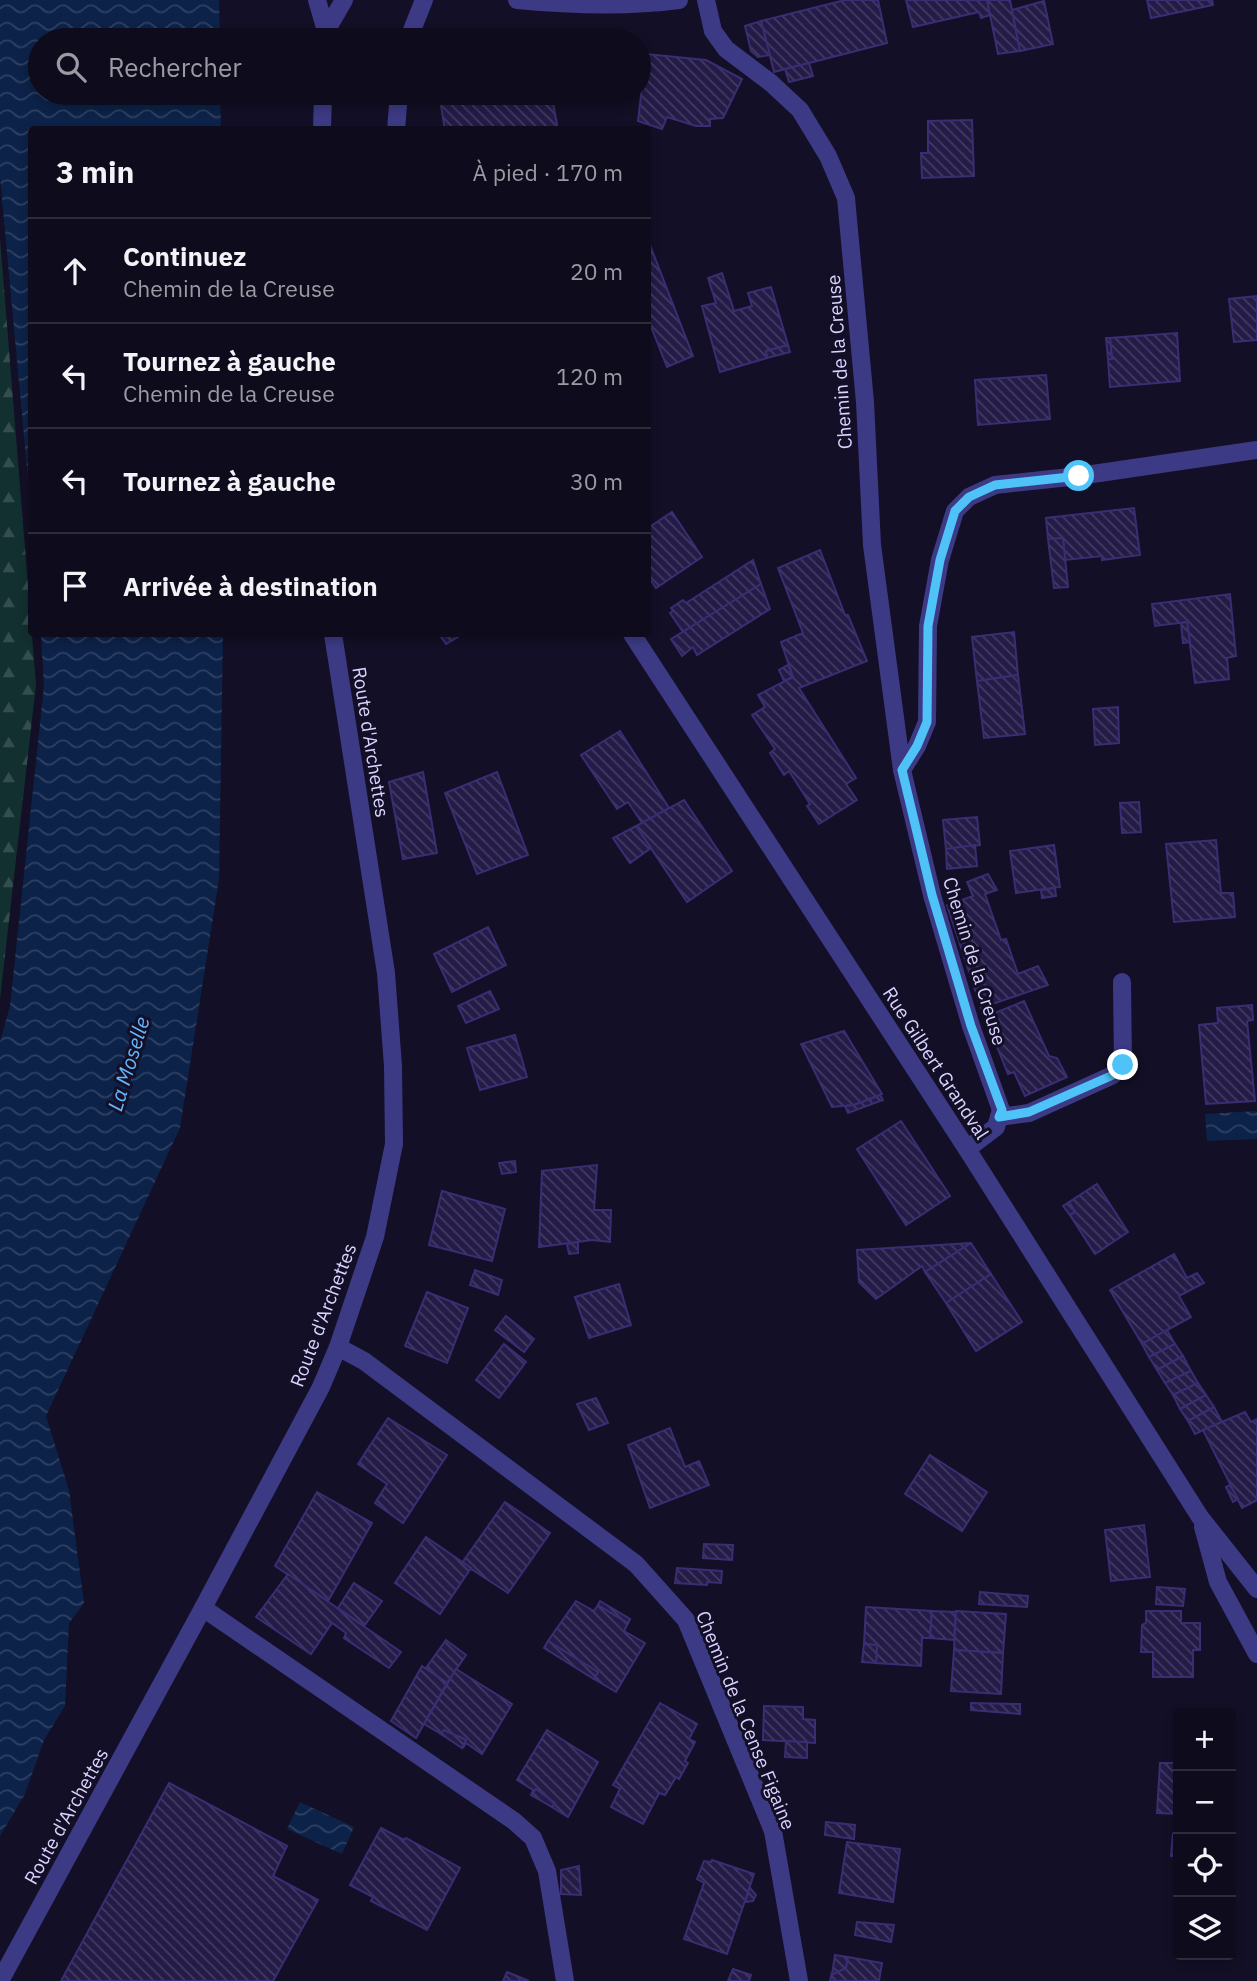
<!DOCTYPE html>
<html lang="fr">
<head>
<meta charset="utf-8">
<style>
  body { margin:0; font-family:"IBM Plex Sans",sans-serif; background:#171425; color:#f1f3f6 }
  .controls { position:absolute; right:21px; bottom:21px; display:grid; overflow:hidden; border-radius:7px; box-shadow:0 4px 10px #0003 }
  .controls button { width:63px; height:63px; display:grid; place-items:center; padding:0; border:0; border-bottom:2px solid #2e2b3b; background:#0e0b1c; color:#f1f3f6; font:35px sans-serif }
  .stop { position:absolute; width:21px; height:21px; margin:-16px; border:5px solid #4fc3f7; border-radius:50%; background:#fff }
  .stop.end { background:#4fc3f7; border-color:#fff; box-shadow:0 2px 7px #0008 }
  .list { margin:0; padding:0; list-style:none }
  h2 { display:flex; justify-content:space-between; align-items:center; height:91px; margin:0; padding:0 28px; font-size:30px }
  h2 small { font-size:23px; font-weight:400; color:#9b9ba3 }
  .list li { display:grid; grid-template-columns:46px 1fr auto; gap:21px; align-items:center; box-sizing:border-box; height:105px; padding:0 28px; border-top:2px solid #2e2b3b }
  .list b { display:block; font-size:26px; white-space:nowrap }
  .list p { margin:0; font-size:23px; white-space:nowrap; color:#9b9ba3 }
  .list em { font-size:23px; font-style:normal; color:#9b9ba3 }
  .icon { flex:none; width:38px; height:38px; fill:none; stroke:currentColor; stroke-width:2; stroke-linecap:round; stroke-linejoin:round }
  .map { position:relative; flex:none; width:1257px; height:1981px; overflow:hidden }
  .search { position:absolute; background:#0e0b1c; box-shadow:0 4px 10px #0003; left:28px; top:28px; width:623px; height:77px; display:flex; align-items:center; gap:18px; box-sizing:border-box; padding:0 24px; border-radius:38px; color:#9b9ba3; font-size:26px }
  .panel { position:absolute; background:#0e0b1c; box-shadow:0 4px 10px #0003; left:28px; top:126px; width:623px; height:511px; border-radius:7px }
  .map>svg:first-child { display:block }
</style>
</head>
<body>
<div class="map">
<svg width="1257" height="1981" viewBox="0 0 1257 1981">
  <defs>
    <pattern id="forest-firs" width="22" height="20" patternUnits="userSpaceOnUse" patternTransform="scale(1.75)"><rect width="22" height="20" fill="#12302f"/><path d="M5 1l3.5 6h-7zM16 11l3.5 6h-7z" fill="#344d4e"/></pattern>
    <pattern id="water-waves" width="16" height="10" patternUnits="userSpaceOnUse" patternTransform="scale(1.75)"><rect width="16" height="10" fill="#0c2248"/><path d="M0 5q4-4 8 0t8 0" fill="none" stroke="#2f4163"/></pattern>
    <pattern id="building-back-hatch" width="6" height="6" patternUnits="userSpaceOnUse" patternTransform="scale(1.75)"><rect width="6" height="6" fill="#241b47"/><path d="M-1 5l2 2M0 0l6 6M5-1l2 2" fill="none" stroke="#433b63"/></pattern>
  </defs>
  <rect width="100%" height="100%" fill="#130f26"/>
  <polygon fill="url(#forest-firs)" points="0,238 36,685 0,999"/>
  <g fill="url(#water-waves)">
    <polygon points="0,0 219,0 220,40 40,40 40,93 220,93 221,129 32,130 31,512 0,177"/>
    <polygon points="41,634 223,634 219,879 180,1128 46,1416 69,1490 84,1603 69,1623 65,1706 44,1740 25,1794 0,1836 0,1042 10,1006 44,686"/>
    <polygon points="1257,1111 1257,1139 1207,1141 1205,1114"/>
    <polygon points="300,1802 354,1827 342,1854 287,1829"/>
  </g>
  <g fill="url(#building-back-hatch)" stroke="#3b2d73" stroke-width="2">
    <polygon points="845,0 878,0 887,43 774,72 761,21"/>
    <polygon points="906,0 987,0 990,15 981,18 979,12 913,27"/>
    <polygon points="987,0 1010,0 1020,51 998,54"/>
    <polygon points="1147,0 1212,0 1213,5 1151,18"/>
    <polygon points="1044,1 1053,44 1020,51 1012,10"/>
    <polygon points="761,21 770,55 758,57 751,51 745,26"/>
    <polygon points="470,29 532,38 531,40 469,40"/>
    <polygon points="646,54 706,60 742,79 723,118 710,119 710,126 696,126 667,117 662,129 638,121"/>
    <polygon points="809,63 813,76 789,82 785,69"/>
    <polygon points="439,93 499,93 499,101 552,97 558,130 445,130"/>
    <rect x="499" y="93" width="14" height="8"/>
    <polygon points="513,93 520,93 520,100 513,101"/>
    <polygon points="972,120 974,176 922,178 921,153 928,153 928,121"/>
    <polygon points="648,240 693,356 667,367 648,319"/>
    <polygon points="722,273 734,311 752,306 748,293 771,287 788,345 766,351 767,358 720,372 702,306 716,303 708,278"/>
    <polygon points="1257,296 1257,340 1234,342 1229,299"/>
    <polygon points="1177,333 1180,381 1110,387 1108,359 1112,359 1110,338"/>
    <polygon points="1106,338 1110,338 1112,359 1108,359"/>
    <polygon points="788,345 790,352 767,358 766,351"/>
    <polygon points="1046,375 1050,419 978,425 975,380"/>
    <polygon points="1134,508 1140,555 1102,560 1102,556 1065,560 1063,538 1048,539 1046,518"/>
    <polygon points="672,512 702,557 656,588 648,576 648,528"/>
    <polygon points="1063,538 1068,587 1054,588 1048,539"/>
    <polygon points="820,550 845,615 848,615 867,661 799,688 856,778 846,784 857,800 819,824 807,806 810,804 789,771 784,775 770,753 775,749 752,715 765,707 758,695 793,677 781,642 803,633 778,568"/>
    <polygon points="753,560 761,584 683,632 670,613 673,611 671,608 683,600 686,603"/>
    <polygon points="761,584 770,609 697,655 693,647 682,656 671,639"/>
    <polygon points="1230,594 1236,656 1227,658 1229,679 1195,683 1187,622 1155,626 1152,604"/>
    <polygon points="1187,622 1190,642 1183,643 1181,623"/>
    <polygon points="1014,632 1018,675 977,681 972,637"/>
    <polygon points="439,634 463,634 446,644"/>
    <polygon points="788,665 793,677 784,681 779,670"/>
    <polygon points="1018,675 1025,734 984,738 977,681"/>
    <polygon points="1118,707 1119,743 1095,745 1093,709"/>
    <polygon points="620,731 669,808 642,823 628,802 617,809 581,755"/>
    <polygon points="423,772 437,853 403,859 389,782"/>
    <polygon points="497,772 528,855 477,874 445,793"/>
    <polygon points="684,800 732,871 687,902 636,826"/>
    <polygon points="1139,802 1141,832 1122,833 1120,803"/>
    <polygon points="977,817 980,845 946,849 943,820"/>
    <polygon points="636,826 651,848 630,863 613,838"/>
    <polygon points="1216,840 1221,893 1233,893 1235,917 1174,922 1166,844"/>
    <polygon points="975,845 977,866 947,869 946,849"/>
    <polygon points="1054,845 1060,887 1016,893 1010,851"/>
    <polygon points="988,874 997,890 985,894 1001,940 1006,939 1018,974 1038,966 1048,985 981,1008 947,905 973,896 967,882"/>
    <polygon points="1055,888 1056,896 1042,898 1041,890"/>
    <polygon points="488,927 506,965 452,992 434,954"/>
    <polygon points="490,991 499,1009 466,1023 458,1006"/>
    <polygon points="1024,1001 1049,1056 1057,1058 1067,1077 1025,1096 1014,1072 1008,1074 985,1017"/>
    <polygon points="1252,1005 1253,1020 1247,1021 1255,1101 1206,1104 1199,1025 1218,1023 1217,1008"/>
    <polygon points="844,1031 882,1094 854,1105 832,1107 801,1044"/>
    <polygon points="515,1035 527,1077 480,1090 467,1048"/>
    <polygon points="880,1095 883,1100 872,1104 870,1099"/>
    <polygon points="870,1099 872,1104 848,1113 845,1106 854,1105"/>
    <polygon points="901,1121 950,1196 906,1225 857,1149"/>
    <polygon points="515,1161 516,1172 502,1174 499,1163"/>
    <polygon points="597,1165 594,1210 611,1210 610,1242 592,1240 539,1247 542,1171"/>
    <polygon points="1097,1184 1128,1232 1095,1254 1070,1215 1075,1212 1069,1202"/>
    <polygon points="442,1191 505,1209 492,1261 429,1245"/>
    <polygon points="1069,1202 1075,1212 1070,1215 1063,1206"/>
    <polygon points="578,1242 578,1253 569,1254 567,1244"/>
    <polygon points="971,1243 925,1272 922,1266 876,1299 859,1282 857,1250"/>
    <polygon points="971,1243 991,1274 946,1303 925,1272"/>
    <polygon points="1174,1254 1187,1278 1197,1273 1204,1283 1179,1296 1191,1317 1142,1344 1110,1290"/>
    <polygon points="475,1270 502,1280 498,1295 470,1285"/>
    <polygon points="991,1274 1022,1322 976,1351 946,1303"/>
    <polygon points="619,1284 631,1325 589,1338 575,1297"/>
    <polygon points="427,1292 468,1308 447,1363 405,1346"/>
    <polygon points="506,1316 534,1339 524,1352 495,1330"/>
    <polygon points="1167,1330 1175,1344 1149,1357 1142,1344"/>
    <polygon points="504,1344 526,1362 499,1398 476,1380"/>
    <polygon points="1175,1344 1183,1356 1157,1370 1149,1357"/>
    <polygon points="1183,1356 1191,1371 1165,1383 1157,1370"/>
    <polygon points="1191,1371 1198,1383 1173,1395 1165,1383"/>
    <polygon points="1198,1383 1206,1395 1180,1409 1173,1395"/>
    <polygon points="1206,1395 1214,1407 1188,1421 1180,1409"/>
    <polygon points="596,1398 608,1423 589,1430 577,1404"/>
    <polygon points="1214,1407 1222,1422 1195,1434 1188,1421"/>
    <polygon points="1245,1412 1251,1422 1257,1419 1257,1500 1242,1508 1203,1430"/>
    <polygon points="388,1418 447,1455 403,1523 375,1503 387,1484 358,1464"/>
    <polygon points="670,1428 685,1467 699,1461 709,1485 650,1508 628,1445"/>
    <polygon points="930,1455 987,1492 962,1531 905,1494"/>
    <polygon points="1230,1485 1238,1499 1233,1502 1226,1487"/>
    <polygon points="317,1492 372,1523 328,1601 275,1566"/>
    <polygon points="505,1502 550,1533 508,1593 462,1563"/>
    <polygon points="1144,1525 1150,1577 1111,1581 1105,1530"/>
    <polygon points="426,1537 471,1568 440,1614 395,1583"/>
    <polygon points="704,1544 733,1545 732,1560 703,1558"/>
    <polygon points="677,1568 722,1571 721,1583 707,1582 707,1585 675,1583"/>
    <polygon points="288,1574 401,1652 389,1668 344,1638 346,1633 332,1623 311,1654 256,1617"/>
    <polygon points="354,1583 382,1601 364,1626 338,1608"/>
    <polygon points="1157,1587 1185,1589 1183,1606 1156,1604"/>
    <polygon points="980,1592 1028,1596 1027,1607 979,1604"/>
    <polygon points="576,1601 594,1611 598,1605 628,1623 630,1619 624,1631 645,1643 616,1692 594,1679 598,1672 548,1641"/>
    <polygon points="600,1601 630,1619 628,1623 598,1605"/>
    <polygon points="866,1607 932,1611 930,1638 922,1638 921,1666 876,1663 877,1645 864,1644"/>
    <polygon points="932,1611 956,1612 954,1640 930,1638"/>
    <polygon points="956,1611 1006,1614 1003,1653 954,1650"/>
    <polygon points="1146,1611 1181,1611 1181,1623 1200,1623 1200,1650 1193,1650 1193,1677 1153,1677 1153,1652 1141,1652 1142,1625 1146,1623"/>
    <polygon points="446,1640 466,1655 447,1683 426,1668"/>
    <polygon points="548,1641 598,1672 594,1679 544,1648"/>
    <polygon points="864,1644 877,1645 876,1663 862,1662"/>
    <polygon points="954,1650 1003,1653 1001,1694 951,1691"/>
    <polygon points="422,1666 447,1683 416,1738 391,1721"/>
    <polygon points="456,1669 512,1704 482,1754 466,1743 463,1748 466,1740 458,1736 457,1738 444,1730 441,1734 424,1724"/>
    <polygon points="660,1703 697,1724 689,1739 695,1742 685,1761 688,1763 679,1779 676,1777 665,1795 659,1793 643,1824 611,1807 620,1789 613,1785"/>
    <polygon points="971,1703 1020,1704 1020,1714 971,1710"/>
    <polygon points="764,1706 803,1707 803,1719 815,1720 815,1743 763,1740"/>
    <polygon points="444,1730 466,1740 462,1748 441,1734"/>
    <polygon points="547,1730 598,1762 568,1817 552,1807 555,1803 542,1795 543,1793 536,1789 531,1795 533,1790 517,1780"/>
    <polygon points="786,1741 807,1742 807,1758 785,1757"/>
    <polygon points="1160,1763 1178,1763 1178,1814 1157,1813"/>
    <polygon points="169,1783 287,1846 273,1876 318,1900 273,1981 61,1981"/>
    <polygon points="536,1789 555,1803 552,1807 531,1795"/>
    <polygon points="826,1822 855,1825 854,1839 825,1835"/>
    <polygon points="381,1828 404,1840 406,1838 460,1868 427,1930 371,1901 373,1897 350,1885"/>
    <polygon points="1173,1834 1178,1834 1178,1857 1171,1856"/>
    <polygon points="847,1842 900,1849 893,1902 839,1893"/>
    <polygon points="712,1860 754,1874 727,1954 684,1939 704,1883 697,1879 704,1861 711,1862"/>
    <polygon points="579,1866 581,1895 561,1894 561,1870"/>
    <polygon points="750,1888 756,1895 753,1901 745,1902"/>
    <polygon points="857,1922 894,1925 891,1942 855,1935"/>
    <polygon points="835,1955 848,1957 846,1968 832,1975"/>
    <polygon points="848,1957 882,1963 879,1981 830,1981 832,1972 832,1975 846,1968"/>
    <polygon points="733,1969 751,1975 749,1981 728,1981"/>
    <polygon points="507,1972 529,1981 503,1981"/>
  </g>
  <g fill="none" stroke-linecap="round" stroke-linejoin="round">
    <g stroke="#3d3a85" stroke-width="18">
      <polyline points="317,0 326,31 326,40"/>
      <path d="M517 0C571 5 626 7 679 0"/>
      <polyline points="706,0 713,31 726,49 771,83 800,110 828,156 846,198 865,402 872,545 902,770"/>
      <polyline points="326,31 344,0"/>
      <polyline points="408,40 424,0"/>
      <polyline points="322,130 323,93"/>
      <polyline points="396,130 399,93"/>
      <polyline points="632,634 967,1149 1200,1517 1257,1589"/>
      <polyline points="999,1117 1029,1113 1113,1075 1123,1065 1122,982"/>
      <polyline points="967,1149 996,1127 1001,1110 971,1026 932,895 902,770 917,746 927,722 928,626 940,560 955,511 969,497 995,485 1079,476 1257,450"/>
      <polyline points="338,1347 364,1361 636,1564 686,1620 773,1831 799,1981"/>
      <polyline points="1203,1527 1218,1582 1257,1654"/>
      <polyline points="203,1608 514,1821 533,1838 547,1871 565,1981"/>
      <polyline points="0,1981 203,1608 321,1387 338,1347 375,1237 394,1144 393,1066 386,973 333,634"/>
    </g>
  </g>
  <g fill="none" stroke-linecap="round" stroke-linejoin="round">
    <polyline stroke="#4fc3f7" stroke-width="9" points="1079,476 995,485 969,497 955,511 940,560 928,626 927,722 917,746 902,770 932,895 971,1026 1002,1110 999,1117 1029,1112 1113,1075 1123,1065"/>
  </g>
  <g text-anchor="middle" stroke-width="6" stroke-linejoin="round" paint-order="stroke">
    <g font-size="19" fill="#d9d4ff" stroke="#130f26">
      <text transform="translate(839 362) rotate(-94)" y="7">Chemin de la Creuse</text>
      <text transform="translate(371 742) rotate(81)" y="7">Route d'Archettes</text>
      <text transform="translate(975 961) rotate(73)" y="7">Chemin de la Creuse</text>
      <text transform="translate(936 1063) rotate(57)" y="7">Rue Gilbert Grandval</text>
      <text transform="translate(323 1315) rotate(-69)" y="7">Route d'Archettes</text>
      <text transform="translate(746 1720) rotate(68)" y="7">Chemin de la Cense Figaine</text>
      <text transform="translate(66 1816) rotate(-61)" y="7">Route d'Archettes</text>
    </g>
    <g font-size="21" font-style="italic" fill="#62b6ff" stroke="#130f26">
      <text transform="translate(129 1064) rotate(-73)" y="7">La Moselle</text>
    </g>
  </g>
</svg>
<div class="controls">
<button>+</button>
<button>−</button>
<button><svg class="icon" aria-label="locate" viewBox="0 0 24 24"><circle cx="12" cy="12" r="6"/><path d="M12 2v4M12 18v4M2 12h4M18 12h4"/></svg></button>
<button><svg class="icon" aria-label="layers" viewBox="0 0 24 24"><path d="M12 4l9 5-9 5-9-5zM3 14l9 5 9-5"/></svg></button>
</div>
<div class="stop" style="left:1079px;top:476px"></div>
<div class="stop end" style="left:1123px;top:1065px"></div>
<div class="search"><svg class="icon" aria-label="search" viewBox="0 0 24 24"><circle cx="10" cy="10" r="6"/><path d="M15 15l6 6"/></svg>Rechercher</div>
<section class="panel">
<h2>3 min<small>À pied · 170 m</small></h2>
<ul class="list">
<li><svg class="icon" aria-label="ahead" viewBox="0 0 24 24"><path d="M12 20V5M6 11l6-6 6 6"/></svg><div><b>Continuez</b><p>Chemin de la Creuse</p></div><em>20 m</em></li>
<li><svg class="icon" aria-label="left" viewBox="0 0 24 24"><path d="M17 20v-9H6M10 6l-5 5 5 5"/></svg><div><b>Tournez à gauche</b><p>Chemin de la Creuse</p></div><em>120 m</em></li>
<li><svg class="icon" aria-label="left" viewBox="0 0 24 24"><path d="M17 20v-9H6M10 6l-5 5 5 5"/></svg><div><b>Tournez à gauche</b></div><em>30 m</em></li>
<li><svg class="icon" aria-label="arrive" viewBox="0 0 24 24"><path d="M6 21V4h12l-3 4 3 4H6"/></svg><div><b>Arrivée à destination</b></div></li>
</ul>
</section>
</div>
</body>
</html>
